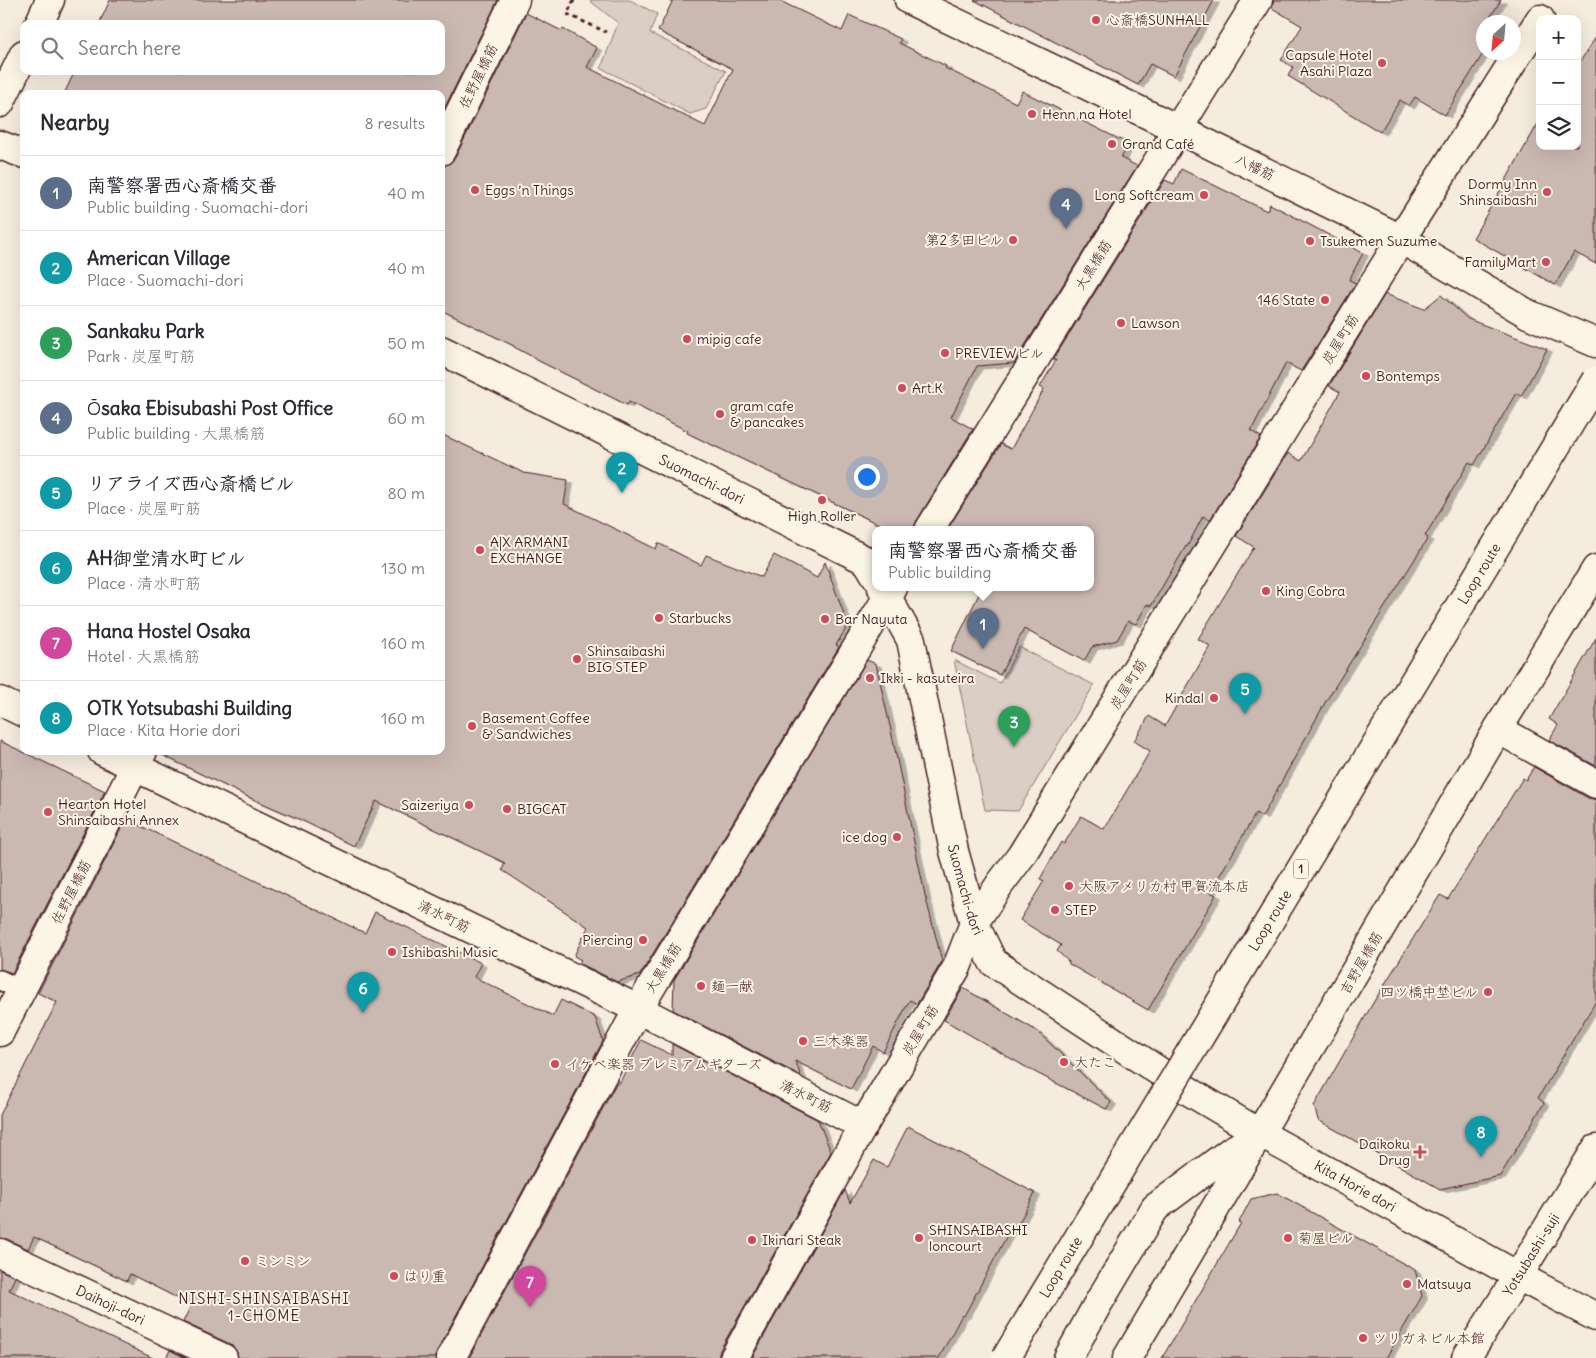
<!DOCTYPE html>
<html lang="en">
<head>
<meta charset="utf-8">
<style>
  body { margin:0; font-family:Delius,"Klee One",sans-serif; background:#f2f2f3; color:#2b2b33 }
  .controls { position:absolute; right:15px; top:15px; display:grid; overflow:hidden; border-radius:10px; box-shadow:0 5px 20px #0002 }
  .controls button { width:45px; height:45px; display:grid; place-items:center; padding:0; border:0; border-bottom:1px solid #e1e1e2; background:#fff; color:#2b2b33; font:25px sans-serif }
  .compass { position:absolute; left:1476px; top:15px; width:45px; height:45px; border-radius:50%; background:#fff; box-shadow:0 5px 20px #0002; rotate:206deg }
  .you { position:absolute; left:866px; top:476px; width:18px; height:18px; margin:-12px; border:4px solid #fff; border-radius:50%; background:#1a73e8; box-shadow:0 0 0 8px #1a73e833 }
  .badge { display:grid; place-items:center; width:32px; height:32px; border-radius:50%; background:#111827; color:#fff; font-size:16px; font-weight:700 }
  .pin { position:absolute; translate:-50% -41px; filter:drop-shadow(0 1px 2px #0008) }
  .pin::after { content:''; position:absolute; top:26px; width:18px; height:15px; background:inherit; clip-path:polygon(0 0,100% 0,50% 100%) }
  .popup { position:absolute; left:872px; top:526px; width:222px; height:65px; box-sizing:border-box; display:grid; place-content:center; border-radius:10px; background:#fff; filter:drop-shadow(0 1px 4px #0005); font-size:16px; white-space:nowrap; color:#7c7c81 }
  .popup b { font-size:19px; color:#2b2b33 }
  .popup::after { content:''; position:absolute; left:50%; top:100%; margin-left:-10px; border:10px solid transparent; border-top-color:#fff }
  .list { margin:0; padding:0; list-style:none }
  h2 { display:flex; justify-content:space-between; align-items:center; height:65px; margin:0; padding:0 20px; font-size:21px }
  h2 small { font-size:16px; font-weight:400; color:#7c7c81 }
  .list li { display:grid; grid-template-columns:32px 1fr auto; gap:15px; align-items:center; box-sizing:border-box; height:75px; padding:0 20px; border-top:1px solid #e1e1e2 }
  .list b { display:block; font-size:19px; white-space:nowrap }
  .list p { margin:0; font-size:16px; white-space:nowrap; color:#7c7c81 }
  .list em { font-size:16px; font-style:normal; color:#7c7c81 }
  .icon { flex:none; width:28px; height:28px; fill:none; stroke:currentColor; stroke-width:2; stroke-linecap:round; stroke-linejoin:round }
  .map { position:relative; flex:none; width:1596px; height:1358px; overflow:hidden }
  .search { position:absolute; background:#fff; box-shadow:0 5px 20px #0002; left:20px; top:20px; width:425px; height:55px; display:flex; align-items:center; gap:12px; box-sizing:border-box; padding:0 18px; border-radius:10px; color:#7c7c81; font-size:19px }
  .panel { position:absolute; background:#fff; box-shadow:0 5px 20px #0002; left:20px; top:90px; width:425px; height:665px; border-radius:10px }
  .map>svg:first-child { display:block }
</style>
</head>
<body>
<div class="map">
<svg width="1596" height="1358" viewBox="0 0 1596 1358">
  <defs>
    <filter id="shadow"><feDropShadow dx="5.5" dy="3" stdDeviation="0" flood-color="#0004"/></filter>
  </defs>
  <rect width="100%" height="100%" fill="#f5ecde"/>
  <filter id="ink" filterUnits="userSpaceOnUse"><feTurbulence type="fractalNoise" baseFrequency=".02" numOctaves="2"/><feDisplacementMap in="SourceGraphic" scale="10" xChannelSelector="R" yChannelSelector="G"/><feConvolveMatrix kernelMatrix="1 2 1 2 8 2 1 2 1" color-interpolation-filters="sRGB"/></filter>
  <g filter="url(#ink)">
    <g fill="#dbcec4" stroke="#927678">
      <polygon points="589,0 630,0 657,14 650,33 726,71 706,109 690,114 601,68 618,23"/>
      <polygon points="1019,647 1094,685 1018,811 985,810 954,660 1000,683"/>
    </g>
    <g fill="#cab9b1" stroke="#4a1f2b" filter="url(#shadow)">
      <polygon points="110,0 498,0 441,115 441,94 64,94 75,71 441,71 441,24 99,24"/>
      <polygon points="673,0 778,0 842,31 849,15 901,39 899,43 946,66 945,68 1016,103 1022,91 1129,144 1121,158 1137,166 1014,363 977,366 951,417 973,429 916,522 913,530 891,530 687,433 688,431 629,402 627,405 533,358 533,357 514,347 514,346 441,310 441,166 449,164 455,158 526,13 562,31 563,29 597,48 587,67 705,126 733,69 658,31"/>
      <polygon points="974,0 1214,0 1174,76 1150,64 1138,85"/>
      <polygon points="1274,0 1501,0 1487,22 1484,22 1484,52 1445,115 1415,97 1409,106 1400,100 1380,132 1288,76 1293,67 1281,60 1302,26 1272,8"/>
      <polygon points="1596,37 1596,264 1574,252 1555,285 1473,238 1540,120 1540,146 1577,146 1577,66"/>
      <polygon points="1181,169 1267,211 1270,204 1363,253 1349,280 1356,283 1301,371 1286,363 1251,431 1261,437 1210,520 1203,516 1187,547 1186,546 1151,606 1147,604 1136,624 1128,621 1117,640 1092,647 1084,661 1024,629 1000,675 951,651 982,588 1090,588 1090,530 947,530 1001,444 1011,449 1044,389 1040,387 1056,360 1053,360 1165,180 1174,184"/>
      <polygon points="1385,294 1424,309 1441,295 1468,319 1547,349 1521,396 1516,393 1474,465 1469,462 1425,536 1428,538 1326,701 1262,817 1256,813 1210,892 1216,895 1148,1010 1069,964 1069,962 1057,951 1061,945 1020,920 1044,881 1040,879 1061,842 1064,844 1081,816 1104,829 1150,751 1134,741 1149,716 1165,726 1210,646 1198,639 1254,547 1236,536 1288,453 1301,461 1340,392 1329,386"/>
      <polygon points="441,434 524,473 568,480 564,504 656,549 658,543 701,565 706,555 762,577 774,555 817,578 825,562 848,625 836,645 839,647 640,975 617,982 579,963 581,960 574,956 588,927 502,870 505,863 376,801 354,846 301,820 246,796 158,753 158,751 441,751"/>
      <polygon points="1596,638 1596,766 1549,740 1558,725 1549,719"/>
      <polygon points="867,660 876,664 892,735 925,895 942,961 917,1004 910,1000 908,1003 883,1052 873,1046 851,1089 795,1061 801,1076 673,1010 674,980"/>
      <polygon points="0,741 105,791 12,973 0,969"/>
      <polygon points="1534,767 1588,798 1596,800 1596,1001 1538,1098 1544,1103 1500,1176 1440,1189 1318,1120 1314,1106 1373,1003 1440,895 1448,899 1523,778 1526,780"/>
      <polygon points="126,819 365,933 375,912 481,963 474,977 553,1016 561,1000 595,1017 603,1041 437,1351 435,1358 238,1358 236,1350 230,1344 183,1322 191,1305 130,1274 127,1281 34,1237 28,1249 7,1239 0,1238 0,1115 57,1002 38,993"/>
      <polygon points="963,988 1037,1031 1111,1102 1106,1109 1031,1070 944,1020"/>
      <polygon points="641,1040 672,1055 672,1044 818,1120 831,1152 720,1350 718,1358 469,1358 618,1080 619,1084"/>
      <polygon points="908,1126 1035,1193 1014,1232 1010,1230 964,1316 962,1315 939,1358 752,1358 845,1190 850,1203 874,1160 887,1167"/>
      <polygon points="1277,1193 1415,1270 1422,1296 1386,1358 1162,1358 1241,1223 1239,1222 1251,1199"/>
      <polygon points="0,1270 15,1277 9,1290 153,1358 0,1358"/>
      <polygon points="170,1350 186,1358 166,1358"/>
    </g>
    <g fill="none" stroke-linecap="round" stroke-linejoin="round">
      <g stroke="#4a1f2b" stroke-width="22">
        <polyline id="service" points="0,980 21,990"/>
      </g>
      <g stroke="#4a1f2b" stroke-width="31">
        <g id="minor">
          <polyline points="909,0 1178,129 1401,239 1528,314 1596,343"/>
          <polyline points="39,24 50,0"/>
          <polyline points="0,103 24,54"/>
          <polyline points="0,145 24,154"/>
          <polyline points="441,151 515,0"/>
          <path id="s1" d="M441 350 867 561 876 576"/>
          <polyline points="929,530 1258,0"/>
          <path id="s2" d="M882 588 911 640 954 851 974 923 993 962 1192 1093 1261 1134 1518 1276 1596 1317"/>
          <polyline points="0,701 24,713"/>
          <polyline points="102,751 638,1009 863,1126"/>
          <polyline points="0,1032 143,751"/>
          <path id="s3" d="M0 1253 223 1358"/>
          <polyline points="451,1358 638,1009 893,588"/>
          <polyline points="734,1358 863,1126 957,967 974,923 1000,884 1021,856 1401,239 1540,19"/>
          <polyline points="1127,1358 1498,729 1596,569"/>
        </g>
      </g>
      <g stroke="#4a1f2b" stroke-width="31">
        <polyline id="tertiary" points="1498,729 1596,784"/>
      </g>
      <g stroke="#4a1f2b" stroke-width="31">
        <g id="primary">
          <path id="s4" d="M1466 1358 1518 1276 1596 1149"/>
        </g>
      </g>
      <g stroke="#4a1f2b" stroke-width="31">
        <polyline id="motorway" points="1068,1358 1096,1307 1155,1208 1231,1151 1261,1134"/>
      </g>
      <polyline stroke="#4a1f2b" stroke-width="3" stroke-dasharray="4 4" stroke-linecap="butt" points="574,0 567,14 606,32"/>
      <use href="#service" stroke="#fcf5e5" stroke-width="19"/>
      <use href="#minor" stroke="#fcf5e5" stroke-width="28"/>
      <use href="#tertiary" stroke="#fcf5e5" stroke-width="28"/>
      <use href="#primary" stroke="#fcf5e5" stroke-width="28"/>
      <use href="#motorway" stroke="#fcf5e5" stroke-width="28"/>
      <g stroke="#4a1f2b" stroke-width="31" stroke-linecap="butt">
        <g id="motorway-bridge">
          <path id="s5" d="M1006 1358 1596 380"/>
        </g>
      </g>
      <use href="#motorway-bridge" stroke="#fcf5e5" stroke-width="28"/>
    </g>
  </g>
  <g fill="#d1495b" stroke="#fcf5e5" stroke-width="2">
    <circle cx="1096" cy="20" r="5"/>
    <circle cx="1382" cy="63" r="5"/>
    <circle cx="1032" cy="114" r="5"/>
    <circle cx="1112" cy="144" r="5"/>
    <circle cx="475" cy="190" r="5"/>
    <circle cx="1547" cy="192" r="5"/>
    <circle cx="1204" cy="195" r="5"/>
    <circle cx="1013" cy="240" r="5"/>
    <circle cx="1310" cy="241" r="5"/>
    <circle cx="1546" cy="262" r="5"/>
    <circle cx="1325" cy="300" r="5"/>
    <circle cx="1121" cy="323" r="5"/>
    <circle cx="687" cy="339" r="5"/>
    <circle cx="945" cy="353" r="5"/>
    <circle cx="1366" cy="376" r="5"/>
    <circle cx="902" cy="388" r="5"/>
    <circle cx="720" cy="414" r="5"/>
    <circle cx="822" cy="500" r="5"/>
    <circle cx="480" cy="550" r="5"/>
    <circle cx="1266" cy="591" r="5"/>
    <circle cx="659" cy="618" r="5"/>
    <circle cx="825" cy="619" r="5"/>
    <circle cx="577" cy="659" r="5"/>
    <circle cx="870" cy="678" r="5"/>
    <circle cx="1214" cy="698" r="5"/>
    <circle cx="472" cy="726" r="5"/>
    <circle cx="469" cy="805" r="5"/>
    <circle cx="507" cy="809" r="5"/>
    <circle cx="48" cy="812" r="5"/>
    <circle cx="897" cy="837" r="5"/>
    <circle cx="1069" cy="886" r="5"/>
    <circle cx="1055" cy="910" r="5"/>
    <circle cx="643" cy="940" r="5"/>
    <circle cx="392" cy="952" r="5"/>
    <circle cx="701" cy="986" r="5"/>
    <circle cx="1488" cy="992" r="5"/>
    <circle cx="803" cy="1041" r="5"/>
    <circle cx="1064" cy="1062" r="5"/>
    <circle cx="555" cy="1064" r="5"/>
    <path d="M1417.5 1144.5h5v5h5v5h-5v5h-5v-5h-5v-5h5z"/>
    <circle cx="919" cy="1238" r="5"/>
    <circle cx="1288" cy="1238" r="5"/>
    <circle cx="752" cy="1240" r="5"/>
    <circle cx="245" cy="1261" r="5"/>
    <circle cx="394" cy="1276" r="5"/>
    <circle cx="1407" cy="1284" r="5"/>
    <circle cx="1363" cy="1338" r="5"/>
  </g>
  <g text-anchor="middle" stroke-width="4" stroke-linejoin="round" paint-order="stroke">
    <rect fill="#fcf5e5" stroke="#7f5f63" stroke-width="1" x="1293.5" y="859.5" width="15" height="19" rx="4"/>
    <g font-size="12" font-weight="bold" fill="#4a1f2b">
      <text x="1301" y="873">1</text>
    </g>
    <g font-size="14" fill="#4a1f2b" stroke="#fcf5e5" text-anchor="start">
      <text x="1106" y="25">心斎橋SUNHALL</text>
      <text x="1372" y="60" text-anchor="end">Capsule Hotel<tspan x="1372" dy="16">Asahi Plaza</tspan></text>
      <text x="1042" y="119">Henn na Hotel</text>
      <text x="1122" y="149">Grand Café</text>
      <text x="1537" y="189" text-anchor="end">Dormy Inn<tspan x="1537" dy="16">Shinsaibashi</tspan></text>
      <text x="485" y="195">Eggs ’n Things</text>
      <text x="1194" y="200" text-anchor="end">Long Softcream</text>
      <text x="1003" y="245" text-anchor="end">第2多田ビル</text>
      <text x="1320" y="246">Tsukemen Suzume</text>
      <text x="1536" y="267" text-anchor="end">FamilyMart</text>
      <text x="1315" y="305" text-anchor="end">146 State</text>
      <text x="1131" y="328">Lawson</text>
      <text x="697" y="344">mipig cafe</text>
      <text x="955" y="358">PREVIEWビル</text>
      <text x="1376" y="381">Bontemps</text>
      <text x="912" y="393">Art.K</text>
      <text x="730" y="411">gram cafe<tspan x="730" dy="16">&amp; pancakes</tspan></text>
      <text x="822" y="521" text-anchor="middle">High Roller</text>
      <text x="490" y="547">A|X ARMANI<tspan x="490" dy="16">EXCHANGE</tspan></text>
      <text x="1276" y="596">King Cobra</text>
      <text x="669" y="623">Starbucks</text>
      <text x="835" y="624">Bar Nayuta</text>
      <text x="587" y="656">Shinsaibashi<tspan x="587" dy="16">BIG STEP</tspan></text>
      <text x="880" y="683">Ikki - kasuteira</text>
      <text x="1204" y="703" text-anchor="end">Kindal</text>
      <text x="482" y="723">Basement Coffee<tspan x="482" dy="16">&amp; Sandwiches</tspan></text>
      <text x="58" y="809">Hearton Hotel<tspan x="58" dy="16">Shinsaibashi Annex</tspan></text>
      <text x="459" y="810" text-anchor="end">Saizeriya</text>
      <text x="517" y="814">BIGCAT</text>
      <text x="887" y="842" text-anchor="end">ice dog</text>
      <text x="1079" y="891">大阪アメリカ村 甲賀流本店</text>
      <text x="1065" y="915">STEP</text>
      <text x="633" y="945" text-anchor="end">Piercing</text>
      <text x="402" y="957">Ishibashi Music</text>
      <text x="711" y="991">麺一献</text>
      <text x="1478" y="997" text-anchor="end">四ツ橋中埜ビル</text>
      <text x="813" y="1046">三木楽器</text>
      <text x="1074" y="1067">大たこ</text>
      <text x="565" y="1069">イケベ楽器 プレミアムギターズ</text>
      <text x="1410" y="1149" text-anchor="end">Daikoku<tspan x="1410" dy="16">Drug</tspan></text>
      <text x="929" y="1235">SHINSAIBASHI<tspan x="929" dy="16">loncourt</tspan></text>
      <text x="1298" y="1243">菊屋ビル</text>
      <text x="762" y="1245">Ikinari Steak</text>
      <text x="255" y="1266">ミンミン</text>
      <text x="404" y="1281">はり重</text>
      <text x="1417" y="1289">Matsuya</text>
      <text x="1373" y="1343">ツリガネビル本館</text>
    </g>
    <g font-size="14" fill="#4a1f2b" stroke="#fcf5e5">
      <text transform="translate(478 76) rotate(-64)" y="5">佐野屋橋筋</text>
      <text transform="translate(1255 167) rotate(26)" y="5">八幡筋</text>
      <text transform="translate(1093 265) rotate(-58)" y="5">大黒橋筋</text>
      <text transform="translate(1340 339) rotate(-58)" y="5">炭屋町筋</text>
      <text dy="5" stroke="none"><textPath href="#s1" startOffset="291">Suomachi-dori</textPath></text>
      <text dy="5" stroke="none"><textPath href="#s5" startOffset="916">Loop route</textPath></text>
      <text transform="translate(1128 684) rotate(-58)" y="5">炭屋町筋</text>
      <text dy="5" stroke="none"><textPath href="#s2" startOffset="315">Suomachi-dori</textPath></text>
      <text transform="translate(71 892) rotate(-63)" y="5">佐野屋橋筋</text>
      <text transform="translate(444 916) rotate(26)" y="5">清水町筋</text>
      <text dy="5" stroke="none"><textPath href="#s5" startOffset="511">Loop route</textPath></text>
      <text transform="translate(1361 963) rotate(-60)" y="5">吉野屋橋筋</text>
      <text transform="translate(663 968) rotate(-59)" y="5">大黒橋筋</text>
      <text transform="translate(920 1030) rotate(-59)" y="5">炭屋町筋</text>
      <text transform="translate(806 1096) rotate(27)" y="5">清水町筋</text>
      <text dy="5" stroke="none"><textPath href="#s2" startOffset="819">Kita Horie dori</textPath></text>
      <text dy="5" stroke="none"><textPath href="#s4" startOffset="122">Yotsubashi-suji</textPath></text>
      <text dy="5" stroke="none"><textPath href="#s5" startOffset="106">Loop route</textPath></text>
      <text dy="5" stroke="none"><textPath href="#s3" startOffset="122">Daihoji-dori</textPath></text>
    </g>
    <g font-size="15" letter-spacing="1" fill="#4a1f2b" stroke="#fcf5e5">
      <text x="264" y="1304">NISHI-SHINSAIBASHI<tspan x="264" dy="17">1-CHOME</tspan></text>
    </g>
  </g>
</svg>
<div class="controls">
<button>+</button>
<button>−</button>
<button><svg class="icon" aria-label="layers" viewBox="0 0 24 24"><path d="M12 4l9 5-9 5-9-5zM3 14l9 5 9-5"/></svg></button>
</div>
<svg class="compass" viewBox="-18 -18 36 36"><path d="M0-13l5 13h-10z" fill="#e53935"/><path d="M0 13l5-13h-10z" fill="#7c7c81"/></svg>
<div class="you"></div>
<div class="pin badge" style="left:983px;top:649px;background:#5c6f8a">1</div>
<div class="popup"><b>南警察署西心斎橋交番</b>Public building</div>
<div class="pin badge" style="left:622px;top:493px;background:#0f9aa8">2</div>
<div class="pin badge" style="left:1014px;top:747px;background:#2e9e5b">3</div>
<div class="pin badge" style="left:1066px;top:229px;background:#5c6f8a">4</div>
<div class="pin badge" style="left:1245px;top:714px;background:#0f9aa8">5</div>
<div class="pin badge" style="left:363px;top:1013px;background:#0f9aa8">6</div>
<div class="pin badge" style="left:530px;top:1307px;background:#d1479c">7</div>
<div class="pin badge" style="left:1481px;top:1157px;background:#0f9aa8">8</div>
<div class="search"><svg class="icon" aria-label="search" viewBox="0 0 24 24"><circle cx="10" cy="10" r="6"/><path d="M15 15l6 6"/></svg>Search here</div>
<section class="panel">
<h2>Nearby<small>8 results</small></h2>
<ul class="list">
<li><span class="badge" style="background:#5c6f8a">1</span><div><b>南警察署西心斎橋交番</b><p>Public building · Suomachi-dori</p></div><em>40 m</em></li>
<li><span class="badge" style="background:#0f9aa8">2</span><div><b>American Village</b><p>Place · Suomachi-dori</p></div><em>40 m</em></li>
<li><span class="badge" style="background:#2e9e5b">3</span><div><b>Sankaku Park</b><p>Park · 炭屋町筋</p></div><em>50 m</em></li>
<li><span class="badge" style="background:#5c6f8a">4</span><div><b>Ōsaka Ebisubashi Post Office</b><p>Public building · 大黒橋筋</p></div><em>60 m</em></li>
<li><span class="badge" style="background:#0f9aa8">5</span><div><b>リアライズ西心斎橋ビル</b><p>Place · 炭屋町筋</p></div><em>80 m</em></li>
<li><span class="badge" style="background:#0f9aa8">6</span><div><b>AH御堂清水町ビル</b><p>Place · 清水町筋</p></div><em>130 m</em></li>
<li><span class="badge" style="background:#d1479c">7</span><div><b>Hana Hostel Osaka</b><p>Hotel · 大黒橋筋</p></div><em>160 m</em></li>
<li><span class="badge" style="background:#0f9aa8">8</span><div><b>OTK Yotsubashi Building</b><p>Place · Kita Horie dori</p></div><em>160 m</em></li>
</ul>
</section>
</div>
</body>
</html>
